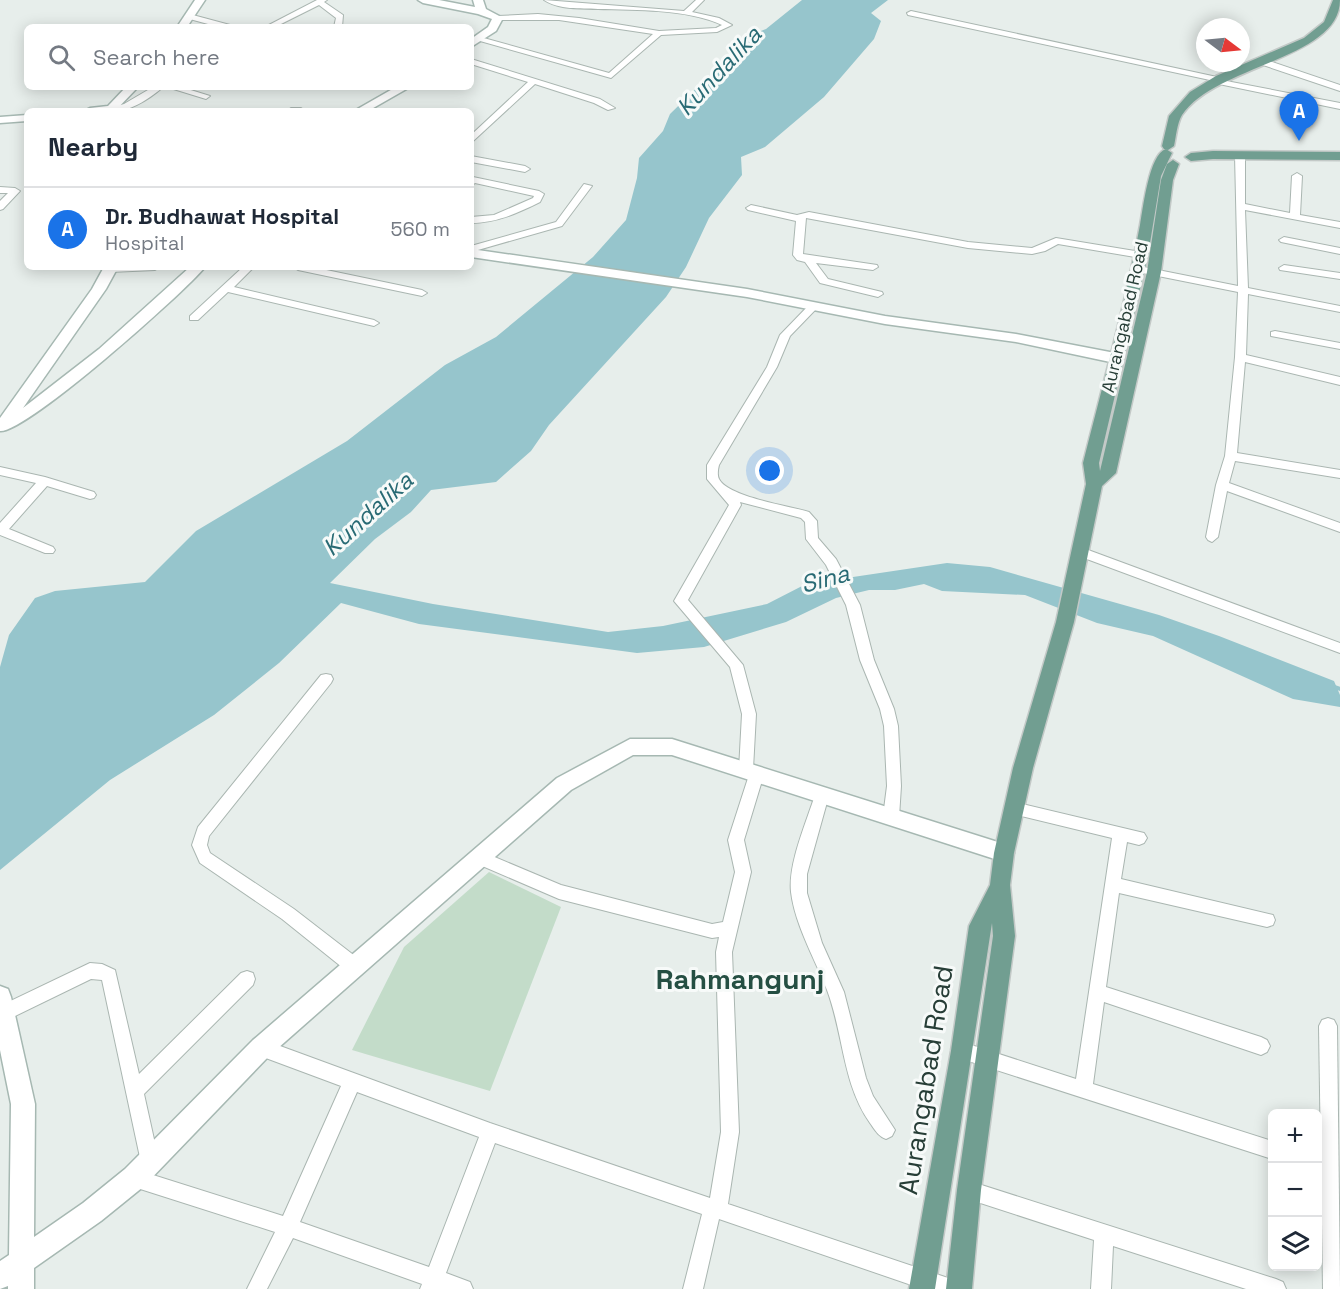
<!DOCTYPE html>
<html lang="en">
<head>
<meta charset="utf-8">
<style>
  body { margin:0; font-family:"Space Grotesk",sans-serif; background:#f2f2f3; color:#1f2937 }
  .controls { position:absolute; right:18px; bottom:18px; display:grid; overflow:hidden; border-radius:9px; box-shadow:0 3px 15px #0003 }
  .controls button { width:54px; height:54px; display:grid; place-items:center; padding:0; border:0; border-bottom:2px solid #e0e1e3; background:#fff; color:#1f2937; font:30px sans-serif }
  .compass { position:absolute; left:1196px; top:18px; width:54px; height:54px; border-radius:50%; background:#fff; box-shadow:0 3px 15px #0003; rotate:106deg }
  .you { position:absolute; left:770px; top:471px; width:21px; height:21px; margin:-15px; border:4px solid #fff; border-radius:50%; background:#1a73e8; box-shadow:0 0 0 9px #1a73e833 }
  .badge { display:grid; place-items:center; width:39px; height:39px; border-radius:50%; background:#1a73e8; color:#fff; font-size:20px; font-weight:700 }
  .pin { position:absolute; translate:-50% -50px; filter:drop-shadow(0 2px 3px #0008) }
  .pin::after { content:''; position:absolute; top:32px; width:21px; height:18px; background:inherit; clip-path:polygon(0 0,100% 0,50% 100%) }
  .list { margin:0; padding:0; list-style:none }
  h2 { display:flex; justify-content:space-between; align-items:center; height:78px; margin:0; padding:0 24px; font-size:26px }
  h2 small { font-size:20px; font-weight:400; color:#747a83 }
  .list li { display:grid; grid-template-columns:39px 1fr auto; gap:18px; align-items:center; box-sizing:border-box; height:84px; padding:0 24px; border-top:2px solid #e0e1e3 }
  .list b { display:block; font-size:22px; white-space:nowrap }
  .list p { margin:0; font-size:20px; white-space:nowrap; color:#747a83 }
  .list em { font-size:20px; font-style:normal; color:#747a83 }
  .icon { flex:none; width:33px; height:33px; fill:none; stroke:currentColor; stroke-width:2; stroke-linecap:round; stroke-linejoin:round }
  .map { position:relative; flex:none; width:1340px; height:1289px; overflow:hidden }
  .search { position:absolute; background:#fff; box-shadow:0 3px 15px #0003; left:24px; top:24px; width:450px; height:66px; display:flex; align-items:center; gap:15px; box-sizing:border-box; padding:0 21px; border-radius:9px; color:#747a83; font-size:22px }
  .panel { position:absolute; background:#fff; box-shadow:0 3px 15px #0003; left:24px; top:108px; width:450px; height:162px; border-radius:9px }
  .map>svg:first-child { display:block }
</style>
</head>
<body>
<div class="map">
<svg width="1340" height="1289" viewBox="0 0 1340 1289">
  <rect width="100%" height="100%" fill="#e7eeeb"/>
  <polygon fill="#c3dcc9" points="489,872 561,907 490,1091 352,1050 404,947"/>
  <polygon fill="#96c5cc" points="802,0 888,0 871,13 881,21 874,39 824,97 765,147 741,157 742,175 709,218 686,267 666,297 549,425 531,451 496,482 431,490 411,512 375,539 330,583 433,604 608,632 663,626 767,604 806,584 947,563 990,567 1159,615 1219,636 1334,681 1340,695 1340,707 1293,699 1153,636 1097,623 1025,595 942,591 924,584 895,590 869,590 836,598 786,622 704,647 637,653 419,624 341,603 279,663 214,715 110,780 0,870 0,667 9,635 35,598 55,591 145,582 196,531 347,441 445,365 496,337 593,257 626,220 637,178 639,158 663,131 670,114 751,35 766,29"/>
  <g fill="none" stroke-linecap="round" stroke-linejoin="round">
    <polyline stroke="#96c5cc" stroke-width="4" points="1332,686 1340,689"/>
    <g stroke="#aab6b1" stroke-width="2">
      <g id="street">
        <polygon points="317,0 327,0 324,2 343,15 342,27 334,27 336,18 319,5 275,27 265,27"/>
        <path d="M544 0 684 11 696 0H704L692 12 719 18 732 25 717 32 661 35 611 78 473 39 480 37 609 73 653 34 559 20H498L494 18 498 16 538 14 579 18 659 31 716 28 722 25C688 9 636 10 598 9 580 8 559 10 544 0Z"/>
        <polygon points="911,11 1217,77 1221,80 1340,103 1340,109 1214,83 1210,80 908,15 907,13"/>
        <polygon points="189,14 230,25 231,27 219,27 186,18 185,16"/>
        <polygon points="471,59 600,99 615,108 608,110 594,103 535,84 471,143 471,135 528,82 471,64"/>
        <polygon points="1257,59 1263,59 1340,85 1340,91 1257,63"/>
        <path d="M153 87H163C151 98 123 117 107 109L124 104Z"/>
        <polygon points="167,87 181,87 210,96 206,99"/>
        <polygon points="291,108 301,108 305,111 287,111"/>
        <polygon points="1240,152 1245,155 1245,204 1290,213 1292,176 1297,173 1302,176 1300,215 1340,222 1340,228 1245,210 1248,288 1340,306 1340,312 1248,294 1246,355 1340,377 1340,385 1245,362 1237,453 1340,470 1340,478 1235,461 1229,483 1340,523 1340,532 1227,491 1218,537 1212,542 1208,540 1206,537 1216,485 1225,456 1235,357 1238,292 1138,272 1133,269 1138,266 1238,286 1235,155"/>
        <polygon points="471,156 525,166 530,169 525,172 471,162"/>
        <path d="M473 177 539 191 544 194 540 202C518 213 496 223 471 223V217L494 215 533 198 534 196 475 183 471 186V178Z"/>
        <polygon points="584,184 592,186 562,226 471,252 471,246 556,222"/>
        <polygon points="0,187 15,188 20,191 3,209 0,210 0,201 8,193 0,193"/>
        <polygon points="751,205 797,215 809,212 968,242 1032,248 1056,238 1141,252 1146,255 1141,258 1058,244 1045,251 1032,254 968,248 806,218 803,254 877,265 878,267 873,270 816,263 828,279 882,292 883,294 878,297 820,283 805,262 797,260 793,255 796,221 748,210 746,208"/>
        <polygon points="1284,237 1340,248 1340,254 1281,242 1279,240"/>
        <polygon points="1284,265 1340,273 1340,279 1280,270 1279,268"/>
        <polygon points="106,267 160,267 155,270 110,272 106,271"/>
        <polygon points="243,267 254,267 234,287 374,320 379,323 374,326 228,292 198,320 190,320 190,316"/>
        <polygon points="293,267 312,267 422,290 427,293 422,296 298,270"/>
        <path d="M814 303 819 306 790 336 777 367 719 465C718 469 717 475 719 479 728 497 790 506 809 512L817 521 818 538 836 559 860 605 874 660 894 709 898 726 901 786 899 817 896 822 891 824 886 822 883 817 887 786 884 726 880 709 860 660 846 605 826 565 806 539 805 522 801 518 740 502 741 505 688 600 743 665 756 714 753 769 762 770 764 774 744 840 751 872 732 952 739 1132 728 1204 951 1279 958 1282 961 1289H923L719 1219 703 1289H683L702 1214 495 1143 446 1273 470 1282 473 1289H420L422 1284 293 1238 267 1289H247L275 1232 134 1187 127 1185 125 1178 127 1171 134 1169 283 1216 341 1086 255 1054 252 1048 255 1042 261 1039 490 1123 710 1198 721 1132 716 952 719 937 712 938 559 899 473 862 470 857 473 852 478 850 561 885 712 924 723 922 735 872 728 840 749 775 741 774 739 770 742 714 730 667 674 601 729 505 707 479V465L767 367 780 335 810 304ZM357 1092 479 1137 429 1267 300 1222Z"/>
        <polygon points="1275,331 1340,343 1340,349 1271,336 1271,332"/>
        <polygon points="0,467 45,477 94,492 96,495 94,498 90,499 47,486 9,529 53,547 55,550 53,553 45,553 0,535 0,523 36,483 0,475"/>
        <polygon points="1080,547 1340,643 1340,653 1076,555 1074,552 1076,549"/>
        <polygon points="326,674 331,675 333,679 331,683 209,836 207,845 210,853 294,909 360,960 362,966 360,972 354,974 348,972 282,919 200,863 192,845 198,827 321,675"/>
        <path d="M822 789 827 790 829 795 807 874V893L822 943 844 992 866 1078 873 1096 895 1130 892 1136 886 1139C878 1136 875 1130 870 1123 842 1083 844 1035 827 990 815 959 795 925 791 892 788 864 806 823 815 795L817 790Z"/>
        <polygon points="1014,802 1144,833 1147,838 1144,843 1139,845 1127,842 1121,879 1273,915 1275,920 1273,925 1267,927 1119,893 1106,987 1261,1037 1267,1040 1270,1046 1267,1052 1261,1055 1104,1002 1093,1084 1272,1141 1272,1159 956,1057 953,1051 956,1045 962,1042 1076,1079 1112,838 1009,813 1006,808 1009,803"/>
        <polygon points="90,963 102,964 115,970 139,1074 241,973 247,971 253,973 255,979 253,985 144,1094 159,1162 156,1168 150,1171 144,1168 141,1162 102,980 91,979 11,1018 5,1020 0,1018 0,1006"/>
        <polygon points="1328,1018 1334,1020 1337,1026 1340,1289 1323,1289 1319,1026 1322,1020"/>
        <polygon points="969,1181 1276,1279 1283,1282 1286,1289 1246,1289 1113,1246 1111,1289 1091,1289 1094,1240 962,1197 960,1190 962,1183"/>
      </g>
    </g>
    <g stroke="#a6b8b2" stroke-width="3">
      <g id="secondary">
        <polygon points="195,0 205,0 187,27 177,27"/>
        <polygon points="418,0 439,0 475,7 473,0 483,0 486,9 503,18 496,31 471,47 471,39 488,27 492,19 478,14 423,3"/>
        <polygon points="126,87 138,87 115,111 84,111 90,108 108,106"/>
        <polygon points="396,87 410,87 368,111 354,111"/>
        <polygon points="27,115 27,121 0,123 0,117"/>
        <polygon points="471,249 747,289 885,316 1016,334 1115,353 1122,358 1115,363 1016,342 885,324 747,297 471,257"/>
        <path d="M104 267H118L106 289 23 408 99 349 190 267H205C184 293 25 434 0 431V418L92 289Z"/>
        <polygon points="630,739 672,739 1004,844 1011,847 1014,853 1011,859 1004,862 672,755 633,755 571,790 269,1056 143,1187 101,1221 34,1268 34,1289 8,1289 8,1286 0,1289 0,1261 9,1255 11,1104 0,1050 0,986 8,989 11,997 35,1104 34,1237 83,1203 125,1169 253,1040 557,778"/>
      </g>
    </g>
    <g stroke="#c3c9c7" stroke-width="3">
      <g id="primary">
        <path d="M1333 0H1340C1340 59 1216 65 1182 115 1177 123 1176 137 1174 146L1168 150 1164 149 1162 146 1169 116 1190 92 1216 76 1304 38 1324 22Z"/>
        <path d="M1166 149 1172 153 1161 176 1148 255 1099 463 1100 471 1147 272 1161 180 1167 164 1173 160 1179 164 1173 180 1161 272 1116 473 1102 486 1074 622 1033 768 1014 853 1010 885 1015 936 981 1190 972 1289H946L957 1190 993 936 992 923 935 1289H909L951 1051 969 926 990 885 994 853 1013 768 1056 622 1086 484 1083 463C1103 384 1125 305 1140 225 1143 209 1149 154 1166 149Z"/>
        <polygon points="1213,151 1340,152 1340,160 1213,159 1191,161 1185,157 1191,153"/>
      </g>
    </g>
    <use href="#street" fill="#fff" fill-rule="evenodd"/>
    <use href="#secondary" fill="#fff" fill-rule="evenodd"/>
    <use href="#primary" fill="#719e91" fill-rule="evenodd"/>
  </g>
  <g text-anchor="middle" stroke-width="6" stroke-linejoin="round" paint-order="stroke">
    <g font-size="18" fill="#273e37" stroke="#f7faf9">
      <text transform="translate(1125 317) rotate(-77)" y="6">Aurangabad Road</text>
    </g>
    <g font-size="24" font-style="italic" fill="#286a74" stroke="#f7faf9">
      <text transform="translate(719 71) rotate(-47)" y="8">Kundalika</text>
      <text transform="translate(368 514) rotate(-42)" y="8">Kundalika</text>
      <text transform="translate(825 579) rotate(-15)" y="8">Sina</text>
    </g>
    <g font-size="27" fill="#273e37" stroke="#f7faf9">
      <text transform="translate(926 1080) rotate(-81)" y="9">Aurangabad Road</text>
    </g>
    <g font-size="28" font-weight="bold" fill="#254f43" stroke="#f7faf9">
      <text x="740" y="989">Rahmangunj</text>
    </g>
  </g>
</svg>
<div class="controls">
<button>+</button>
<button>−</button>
<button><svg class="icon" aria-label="layers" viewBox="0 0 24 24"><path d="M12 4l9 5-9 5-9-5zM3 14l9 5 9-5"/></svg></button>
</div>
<svg class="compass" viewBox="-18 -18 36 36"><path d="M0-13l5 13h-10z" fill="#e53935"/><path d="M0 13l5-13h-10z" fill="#747a83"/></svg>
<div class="you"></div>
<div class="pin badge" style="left:1299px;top:141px">A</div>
<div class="search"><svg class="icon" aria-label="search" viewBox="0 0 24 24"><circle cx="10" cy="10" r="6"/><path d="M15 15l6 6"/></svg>Search here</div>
<section class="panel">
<h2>Nearby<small></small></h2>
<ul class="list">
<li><span class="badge">A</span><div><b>Dr. Budhawat Hospital</b><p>Hospital</p></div><em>560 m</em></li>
</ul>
</section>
</div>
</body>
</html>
